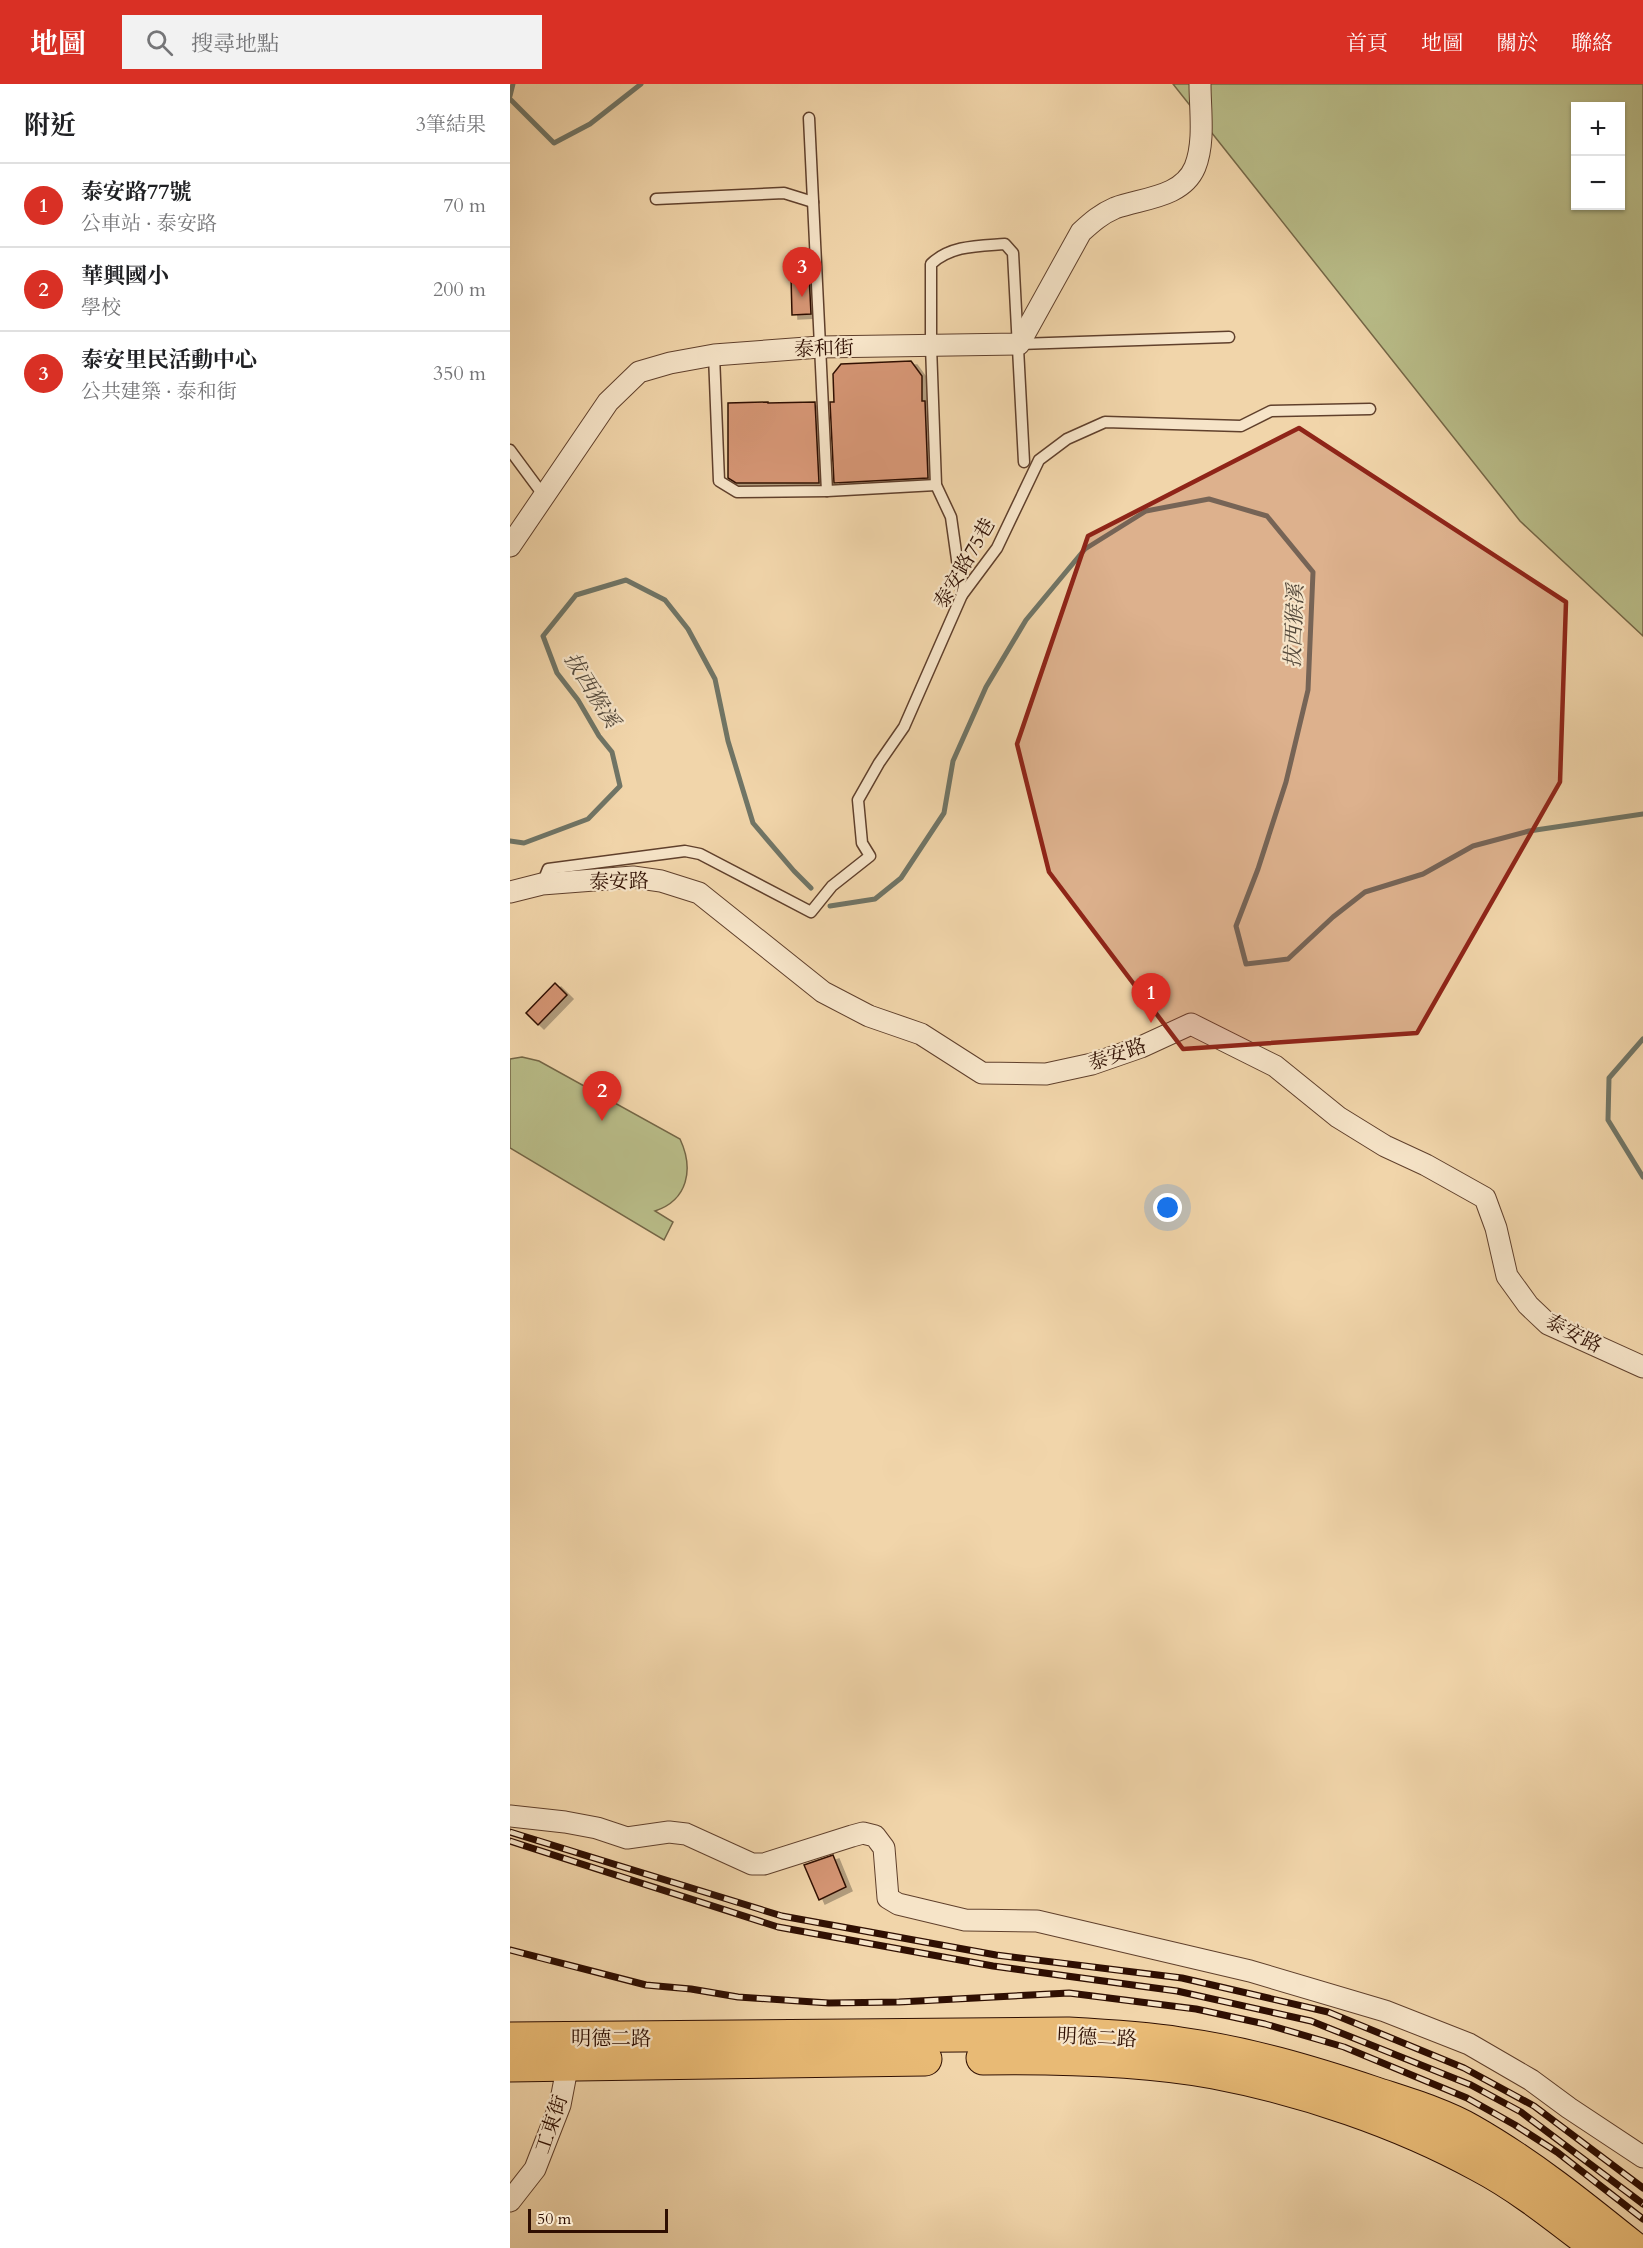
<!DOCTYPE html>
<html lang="zh-TW">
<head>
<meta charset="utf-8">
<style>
  body { margin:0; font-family:Cardo,"Noto Serif TC",serif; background:#f2f2f2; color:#202124 }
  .controls { position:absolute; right:18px; top:18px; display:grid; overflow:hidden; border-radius:0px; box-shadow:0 2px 4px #0004 }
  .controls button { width:54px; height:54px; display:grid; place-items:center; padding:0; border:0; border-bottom:2px solid #e0e0e0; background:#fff; color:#202124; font:30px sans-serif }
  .scale { position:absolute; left:18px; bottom:15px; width:140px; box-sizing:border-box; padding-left:6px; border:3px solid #2f0f02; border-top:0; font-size:16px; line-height:21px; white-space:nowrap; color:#2f0f02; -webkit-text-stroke:4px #f6e4c8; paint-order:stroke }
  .you { position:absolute; left:658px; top:1124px; width:21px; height:21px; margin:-15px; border:4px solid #fff; border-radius:50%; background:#1a73e8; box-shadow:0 0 0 9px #1a73e833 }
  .badge { display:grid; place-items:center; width:39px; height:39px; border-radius:50%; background:#d93025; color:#fff; font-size:20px; font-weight:700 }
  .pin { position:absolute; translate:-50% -50px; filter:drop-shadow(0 2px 3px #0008) }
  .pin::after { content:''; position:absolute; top:32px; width:21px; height:18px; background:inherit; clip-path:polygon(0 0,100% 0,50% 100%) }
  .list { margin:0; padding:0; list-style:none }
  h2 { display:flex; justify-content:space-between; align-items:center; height:78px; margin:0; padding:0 24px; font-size:26px }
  h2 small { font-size:20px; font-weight:400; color:#757577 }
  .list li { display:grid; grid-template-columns:39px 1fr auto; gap:18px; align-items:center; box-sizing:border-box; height:84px; padding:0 24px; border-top:2px solid #e0e0e0 }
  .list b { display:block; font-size:22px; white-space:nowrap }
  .list p { margin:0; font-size:20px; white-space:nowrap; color:#757577 }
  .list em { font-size:20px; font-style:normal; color:#757577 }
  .icon { flex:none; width:33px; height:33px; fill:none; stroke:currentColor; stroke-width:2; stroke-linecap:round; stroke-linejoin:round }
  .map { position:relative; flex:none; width:1133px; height:2164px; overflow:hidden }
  header { display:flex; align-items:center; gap:36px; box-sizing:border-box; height:84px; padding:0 30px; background:#d93025; color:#fff }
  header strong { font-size:28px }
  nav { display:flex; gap:33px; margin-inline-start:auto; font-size:21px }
  .search { width:420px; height:54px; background:#f2f2f2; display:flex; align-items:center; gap:15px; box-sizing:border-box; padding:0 21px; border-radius:0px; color:#757577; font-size:22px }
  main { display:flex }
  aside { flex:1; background:#fff }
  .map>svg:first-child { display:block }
</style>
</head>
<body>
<header>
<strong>地圖</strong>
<div class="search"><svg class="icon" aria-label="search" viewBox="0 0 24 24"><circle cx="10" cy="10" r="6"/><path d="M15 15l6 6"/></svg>搜尋地點</div>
<nav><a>首頁</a><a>地圖</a><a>關於</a><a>聯絡</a></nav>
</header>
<main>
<aside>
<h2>附近<small>3筆結果</small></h2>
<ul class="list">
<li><span class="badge">1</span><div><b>泰安路77號</b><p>公車站 · 泰安路</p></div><em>70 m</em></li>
<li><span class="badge">2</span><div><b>華興國小</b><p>學校</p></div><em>200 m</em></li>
<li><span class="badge">3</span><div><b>泰安里民活動中心</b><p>公共建築 · 泰和街</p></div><em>350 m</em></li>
</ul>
</aside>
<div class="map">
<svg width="1133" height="2164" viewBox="0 0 1133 2164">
  <defs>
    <filter id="shadow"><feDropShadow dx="6" dy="4" stdDeviation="0" flood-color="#0004"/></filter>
  </defs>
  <rect width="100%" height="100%" fill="#f1d5aa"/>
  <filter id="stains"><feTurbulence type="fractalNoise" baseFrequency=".00333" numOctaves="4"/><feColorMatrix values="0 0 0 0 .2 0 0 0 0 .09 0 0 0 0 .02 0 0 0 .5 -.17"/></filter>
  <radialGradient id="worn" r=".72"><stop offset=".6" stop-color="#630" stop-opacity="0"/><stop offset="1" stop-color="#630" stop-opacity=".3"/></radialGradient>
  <g fill="#b9bd89" stroke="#746646" stroke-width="1.5" fill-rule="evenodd">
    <path d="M663 0H1133V552L1010 437ZM1066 22H1110V122H1066Z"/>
    <path d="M12 973 29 977 170 1055C184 1085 178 1116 145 1127L163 1138 154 1156 0 1064V975Z"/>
  </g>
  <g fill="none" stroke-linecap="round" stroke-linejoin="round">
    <g stroke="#707566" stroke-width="5">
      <polyline points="0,12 3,0"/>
      <polyline points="0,15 44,59 80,40 131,0"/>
      <polyline points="0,757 14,759 78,735 110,702 102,668 89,652 68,616 47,589 33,552 66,511 116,496 155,516 178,545 205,595 218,657 243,739 284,787 301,804"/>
      <polyline points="320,822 365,815 391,794 434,729 443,677 476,603 516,536 575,465 636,427 699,415 757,432 803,488 798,606 776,698 748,785 726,842 736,880 778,875 823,833 855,808 913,790 963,762 1019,747 1133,730"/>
      <polyline points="1133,955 1099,994 1098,1036 1133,1093"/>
    </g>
  </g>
  <g fill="#d69675" stroke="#2f0f02" stroke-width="1.5" filter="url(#shadow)">
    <polygon points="299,191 301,230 282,231 281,192"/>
    <polygon points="401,277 412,292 412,317 415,317 418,394 324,399 320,318 324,318 323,290 331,280"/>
    <polygon points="258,318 258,319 305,318 309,399 226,399 218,394 218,319"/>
    <polygon points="45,899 57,911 28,941 16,929"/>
    <polygon points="323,1771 336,1803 309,1816 294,1781"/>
  </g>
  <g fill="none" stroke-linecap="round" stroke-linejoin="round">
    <g stroke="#60402c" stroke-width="13">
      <g id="service">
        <polyline points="299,34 317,407"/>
        <polyline points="146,115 274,109 303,118"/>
        <polyline points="509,260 719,253"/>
        <polyline points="204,271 209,397 227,408 317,407 426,401"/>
        <polyline points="0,366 34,412"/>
        <path d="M452 511 441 433 426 401 421 262V180C441 161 469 162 495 160L503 169 514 378"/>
        <polyline points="32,800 38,785 175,767 190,770 301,828 322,802 360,772 352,759 348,716 369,679 394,643 452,511 487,464 529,376 557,355 595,338 731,342 761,327 860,325"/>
      </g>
    </g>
    <g stroke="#60402c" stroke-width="23">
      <g id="minor">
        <path d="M0 462 98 318 129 288 160 279 204 271 310 263 509 260 571 148C582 138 591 130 605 124 632 114 672 114 685 83 695 58 690 26 690 0"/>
        <polyline points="0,808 32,800 123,793 151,797 189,809 313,908 359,932 411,950 472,989 536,990 582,980 631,963 681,940 765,982 828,1033 875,1062 916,1081 975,1114 986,1144 997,1192 1018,1221 1038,1240 1133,1283"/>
        <polyline points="0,1732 55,1738 87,1744 117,1754 159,1748 176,1750 242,1780 254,1780 342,1752 353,1749 365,1752 374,1764 378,1814 388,1820 455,1836 527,1837 740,1887 875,1927 959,1960 1021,1996 1059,2024 1133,2073"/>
        <polyline points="0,2117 25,2085 50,2021 60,1969"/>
      </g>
    </g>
    <g stroke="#2f0f02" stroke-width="35">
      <g id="primary">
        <path d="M0 1955 557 1950C594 1952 632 1954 670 1960 736 1969 800 1988 863 2009 896 2020 931 2030 961 2047 1019 2080 1071 2122 1123 2164"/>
        <path d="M473 1974C546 1973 632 1975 704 1988 793 2005 889 2037 969 2081 1011 2103 1050 2135 1088 2164"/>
        <polyline points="0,1981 415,1975"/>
      </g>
    </g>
    <use href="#service" stroke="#f6e4c8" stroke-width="10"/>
    <use href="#minor" stroke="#f6e4c8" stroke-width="21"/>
    <use href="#primary" stroke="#e8ba75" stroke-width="33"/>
    <g stroke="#2f0f02" stroke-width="7">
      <g id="rail">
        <polyline points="0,1748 272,1832 486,1871 672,1894 818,1928 954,1984 1024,2022 1133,2104"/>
        <polyline points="0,1757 268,1843 483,1882 667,1907 801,1937 961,2001 1011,2028 1133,2120"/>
        <polyline points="0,1866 136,1901 181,1905 228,1913 319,1919 389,1918 559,1909 686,1925 755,1940 834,1963 957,2014 1005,2041 1047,2068 1133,2135"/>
      </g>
    </g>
    <use href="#rail" stroke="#f6e4c8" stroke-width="4.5" stroke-dasharray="14" stroke-linecap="butt"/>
  </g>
  <path fill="#8f2418" fill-opacity="0.2" stroke="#8f2418" stroke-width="4.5" stroke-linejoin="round" d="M789 344 1056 518 1050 698 907 949 673 965 539 788 507 660 578 452Z"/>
  <g text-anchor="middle" stroke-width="4.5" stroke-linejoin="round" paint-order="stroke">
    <g font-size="20" fill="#2f0f02" stroke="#f6e4c8">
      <text transform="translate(314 264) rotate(-2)" y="7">泰和街</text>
      <text transform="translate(454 479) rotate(-60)" y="7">泰安路75巷</text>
      <text transform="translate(109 797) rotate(-1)" y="7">泰安路</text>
      <text transform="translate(607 970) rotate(-19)" y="7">泰安路</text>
      <text transform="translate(1064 1249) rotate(27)" y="7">泰安路</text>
      <text transform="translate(587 1953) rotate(3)" y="7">明德二路</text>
      <text x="101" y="1961">明德二路</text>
      <text transform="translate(41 2040) rotate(-71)" y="7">工東街</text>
    </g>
    <g font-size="21" font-style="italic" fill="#554a3c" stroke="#f6e4c8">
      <text transform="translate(784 542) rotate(-88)" y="7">拔西猴溪</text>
      <text transform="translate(82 606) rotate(58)" y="7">拔西猴溪</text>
    </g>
  </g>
  <rect width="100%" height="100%" filter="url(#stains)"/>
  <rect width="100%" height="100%" fill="url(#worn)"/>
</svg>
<div class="controls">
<button>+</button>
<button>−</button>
</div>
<div class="scale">50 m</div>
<div class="you"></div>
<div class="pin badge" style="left:641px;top:939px">1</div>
<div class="pin badge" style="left:92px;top:1037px">2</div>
<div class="pin badge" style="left:292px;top:213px">3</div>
</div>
</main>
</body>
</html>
